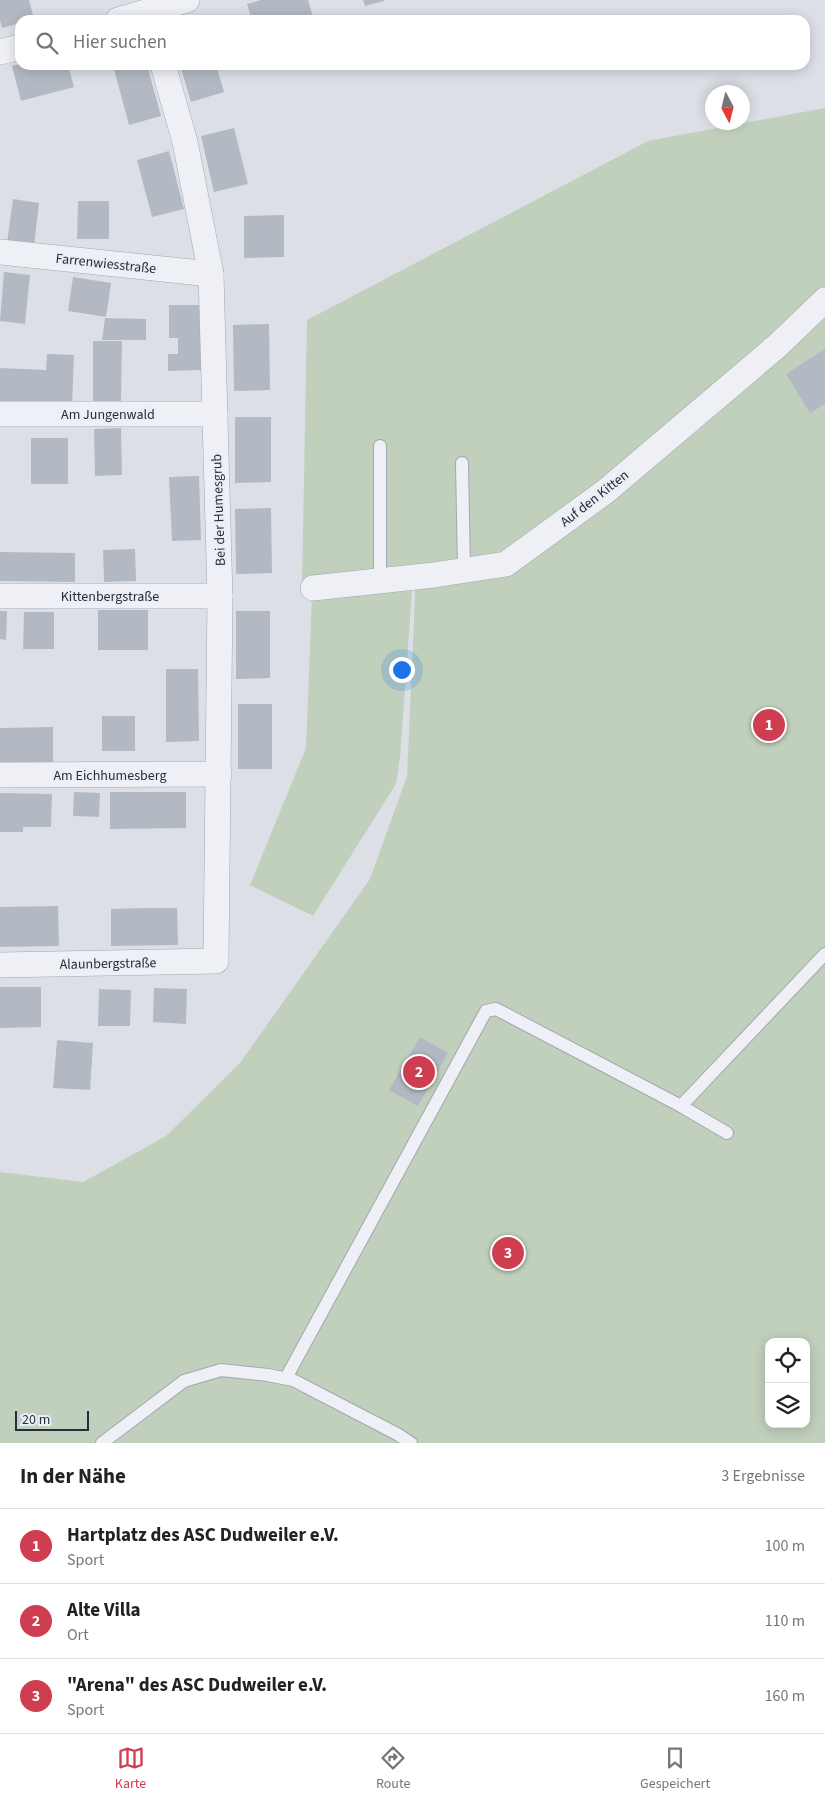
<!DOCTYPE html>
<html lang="de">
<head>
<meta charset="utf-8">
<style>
  body { margin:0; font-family:"Source Sans 3",sans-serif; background:#f6f6f6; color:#222 }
  .controls { position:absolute; right:15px; bottom:15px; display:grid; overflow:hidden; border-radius:10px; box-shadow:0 2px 12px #0003 }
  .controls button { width:45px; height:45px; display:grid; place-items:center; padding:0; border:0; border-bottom:1px solid #e0e0e0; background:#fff; color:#222; font:25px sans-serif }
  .compass { position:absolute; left:705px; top:85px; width:45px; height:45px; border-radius:50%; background:#fff; box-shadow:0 2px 12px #0003; rotate:173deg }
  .scale { position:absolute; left:15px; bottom:12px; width:74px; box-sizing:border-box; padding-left:5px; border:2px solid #252e3c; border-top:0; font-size:14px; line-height:18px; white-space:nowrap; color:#252e3c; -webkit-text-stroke:4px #ebeef4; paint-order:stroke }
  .you { position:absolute; left:401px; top:669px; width:18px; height:18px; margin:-12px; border:4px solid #fff; border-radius:50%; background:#1a73e8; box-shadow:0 0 0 8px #1a73e833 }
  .badge { display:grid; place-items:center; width:32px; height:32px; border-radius:50%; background:#cf3d51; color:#fff; font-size:16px; font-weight:700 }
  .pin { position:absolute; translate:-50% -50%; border:2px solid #fff; box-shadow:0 1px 5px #0006 }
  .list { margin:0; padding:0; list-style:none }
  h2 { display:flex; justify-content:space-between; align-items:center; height:65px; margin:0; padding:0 20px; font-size:21px }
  h2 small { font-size:16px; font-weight:400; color:#767676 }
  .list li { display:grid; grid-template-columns:32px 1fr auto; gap:15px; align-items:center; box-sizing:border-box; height:75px; padding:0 20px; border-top:1px solid #e0e0e0 }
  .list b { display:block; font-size:19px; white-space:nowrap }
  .list p { margin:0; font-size:16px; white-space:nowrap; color:#767676 }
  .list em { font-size:16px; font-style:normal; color:#767676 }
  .icon { flex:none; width:28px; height:28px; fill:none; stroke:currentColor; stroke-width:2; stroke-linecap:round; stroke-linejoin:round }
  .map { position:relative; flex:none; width:825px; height:1443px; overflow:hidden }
  .search { position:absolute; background:#fff; box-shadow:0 2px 12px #0003; left:15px; right:15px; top:15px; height:55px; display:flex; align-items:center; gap:12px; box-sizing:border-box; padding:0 18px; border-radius:15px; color:#767676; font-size:19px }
  .sheet { height:290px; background:#fff }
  nav { display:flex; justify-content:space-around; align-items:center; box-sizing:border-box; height:70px; border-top:1px solid #e0e0e0; background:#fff; font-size:14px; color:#767676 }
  nav a { display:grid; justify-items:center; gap:2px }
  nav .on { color:#cf3d51 }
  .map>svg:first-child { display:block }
</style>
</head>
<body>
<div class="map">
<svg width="825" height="1443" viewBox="0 0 825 1443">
  <rect width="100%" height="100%" fill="#dce0e6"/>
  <g fill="#c1d0bc" fill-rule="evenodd">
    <path d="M825 108V1443H0V1172L83 1182 166 1136 240 1063 370 879 407 776 416 574 302 583 307 320 648 141ZM769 1342H806V1424H769Z"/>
    <polygon points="412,591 400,758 396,784 313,916 250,885 306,748 312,595"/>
  </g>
  <g fill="#b3b9c3">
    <polygon points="0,0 29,0 34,19 20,20 20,23 2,28 0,20"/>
    <polygon points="261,0 308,0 314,20 252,20 247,4"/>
    <polygon points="363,0 384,0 384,1 365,6"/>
    <polygon points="20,64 68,65 74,87 21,101 12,66"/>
    <polygon points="130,65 147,65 161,116 129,125 114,69"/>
    <polygon points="180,65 216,65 224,92 191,102"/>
    <polygon points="234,128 248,184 214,192 201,136"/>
    <polygon points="169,151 184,209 152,217 137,160"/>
    <polygon points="13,199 39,203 34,246 7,243"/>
    <polygon points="78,201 109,201 109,239 77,239"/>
    <polygon points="284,215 284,257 244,258 244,216"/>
    <polygon points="4,272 30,275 25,324 0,321"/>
    <polygon points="73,277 111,283 106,317 68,311"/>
    <polygon points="169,305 202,305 202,370 168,371 168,354 178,354 178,338 169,338"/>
    <polygon points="105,318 146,319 146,340 102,340"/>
    <polygon points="269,324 270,390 234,391 233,325"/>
    <polygon points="93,341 122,341 121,402 93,402"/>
    <polygon points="825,349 825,404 810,413 786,374"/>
    <polygon points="47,354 74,355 72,406 0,403 0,368 46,370"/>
    <polygon points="235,417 271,417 271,482 235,483"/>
    <polygon points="121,428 122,475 95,476 94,429"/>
    <rect x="31" y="438" width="37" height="46"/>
    <polygon points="199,476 201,540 172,541 169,477"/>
    <polygon points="271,508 272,573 236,574 235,509"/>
    <polygon points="135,549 136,581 104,582 103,550"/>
    <polygon points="0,552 75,553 75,582 0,581"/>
    <rect x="98" y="610" width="50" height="40"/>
    <polygon points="0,611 7,611 6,640 0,639"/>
    <polygon points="236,611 270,611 270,678 236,679"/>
    <polygon points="24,612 54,612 54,649 23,649"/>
    <polygon points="166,669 198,669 199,741 166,742"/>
    <rect x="238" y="704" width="34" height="65"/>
    <rect x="102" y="716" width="33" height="35"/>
    <polygon points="53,727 53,763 0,764 0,728"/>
    <polygon points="74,792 100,793 99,817 73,816"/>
    <polygon points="110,792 186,792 186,828 110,829"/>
    <polygon points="0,793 52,794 51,827 23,827 23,832 0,832"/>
    <polygon points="58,906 59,946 0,947 0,907"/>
    <polygon points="146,908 177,908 178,945 111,946 111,909"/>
    <polygon points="0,987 41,987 41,1027 0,1028"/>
    <polygon points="154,988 187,989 186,1024 153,1022"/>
    <polygon points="99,989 131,990 130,1026 98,1026"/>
    <polygon points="420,1037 448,1053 418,1106 389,1090"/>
    <polygon points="57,1040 93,1043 90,1090 53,1088"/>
  </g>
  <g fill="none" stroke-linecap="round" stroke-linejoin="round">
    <g stroke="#a1a7b0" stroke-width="14">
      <g id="service">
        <polyline points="380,446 380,580"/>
        <polyline points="462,463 464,570"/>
        <polyline points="681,1106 825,954"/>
        <polyline points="286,1378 486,1011 496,1009 681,1106 727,1133"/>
        <polyline points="102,1443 184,1381 221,1370 268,1375 293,1380 397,1434 411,1443"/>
      </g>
    </g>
    <g stroke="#a1a7b0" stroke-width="26">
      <g id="minor">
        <polyline points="118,20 187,0"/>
        <polyline points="0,52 20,47"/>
        <polyline points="0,252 211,274"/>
        <polyline points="0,414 215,414"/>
        <polyline points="313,588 434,575 506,564 606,491 777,346 825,300"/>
        <polyline points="0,596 220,596"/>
        <polyline points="0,775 219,774"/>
        <polyline points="0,965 216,961 220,596 211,274 185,142 163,65"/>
      </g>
    </g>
    <use href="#service" stroke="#eef0f5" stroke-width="12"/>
    <use href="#minor" stroke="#eef0f5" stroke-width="25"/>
  </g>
  <g text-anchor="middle" stroke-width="4" stroke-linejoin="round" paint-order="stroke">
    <g font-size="14" fill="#252e3c" stroke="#ebeef4">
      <text transform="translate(106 263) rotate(6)" y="5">Farrenwiesstraße</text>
      <text x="108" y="419">Am Jungenwald</text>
      <text transform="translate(594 498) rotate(-38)" y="5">Auf den Kitten</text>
      <text transform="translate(218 510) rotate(-92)" y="5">Bei der Humesgrub</text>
      <text x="110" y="601">Kittenbergstraße</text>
      <text x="110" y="780">Am Eichhumesberg</text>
      <text transform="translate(108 963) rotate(-1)" y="5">Alaunbergstraße</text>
    </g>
  </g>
</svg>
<div class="controls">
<button><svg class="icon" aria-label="locate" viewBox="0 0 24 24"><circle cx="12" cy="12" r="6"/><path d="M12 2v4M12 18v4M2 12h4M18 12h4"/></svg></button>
<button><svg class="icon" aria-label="layers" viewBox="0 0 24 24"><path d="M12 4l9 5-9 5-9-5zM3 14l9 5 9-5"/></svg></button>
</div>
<svg class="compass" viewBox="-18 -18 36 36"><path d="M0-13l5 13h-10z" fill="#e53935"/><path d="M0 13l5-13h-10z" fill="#767676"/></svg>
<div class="scale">20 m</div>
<div class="you"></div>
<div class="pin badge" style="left:769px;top:725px">1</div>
<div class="pin badge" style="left:419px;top:1072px">2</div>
<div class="pin badge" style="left:508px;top:1253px">3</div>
<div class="search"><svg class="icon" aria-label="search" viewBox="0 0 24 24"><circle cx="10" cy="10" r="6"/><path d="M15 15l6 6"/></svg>Hier suchen</div>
</div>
<section class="sheet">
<h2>In der Nähe<small>3 Ergebnisse</small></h2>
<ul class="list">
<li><span class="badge">1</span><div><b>Hartplatz des ASC Dudweiler e.V.</b><p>Sport</p></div><em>100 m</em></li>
<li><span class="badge">2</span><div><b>Alte Villa</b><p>Ort</p></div><em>110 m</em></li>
<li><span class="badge">3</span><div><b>&quot;Arena&quot; des ASC Dudweiler e.V.</b><p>Sport</p></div><em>160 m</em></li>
</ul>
</section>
<nav>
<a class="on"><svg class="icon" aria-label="map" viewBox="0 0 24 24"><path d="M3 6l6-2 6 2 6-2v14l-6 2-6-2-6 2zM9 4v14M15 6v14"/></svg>Karte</a>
<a><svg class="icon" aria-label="directions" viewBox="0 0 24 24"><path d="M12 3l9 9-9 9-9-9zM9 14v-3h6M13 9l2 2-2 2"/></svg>Route</a>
<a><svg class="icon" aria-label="saved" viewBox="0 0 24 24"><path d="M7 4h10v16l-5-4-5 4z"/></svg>Gespeichert</a>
</nav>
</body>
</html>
